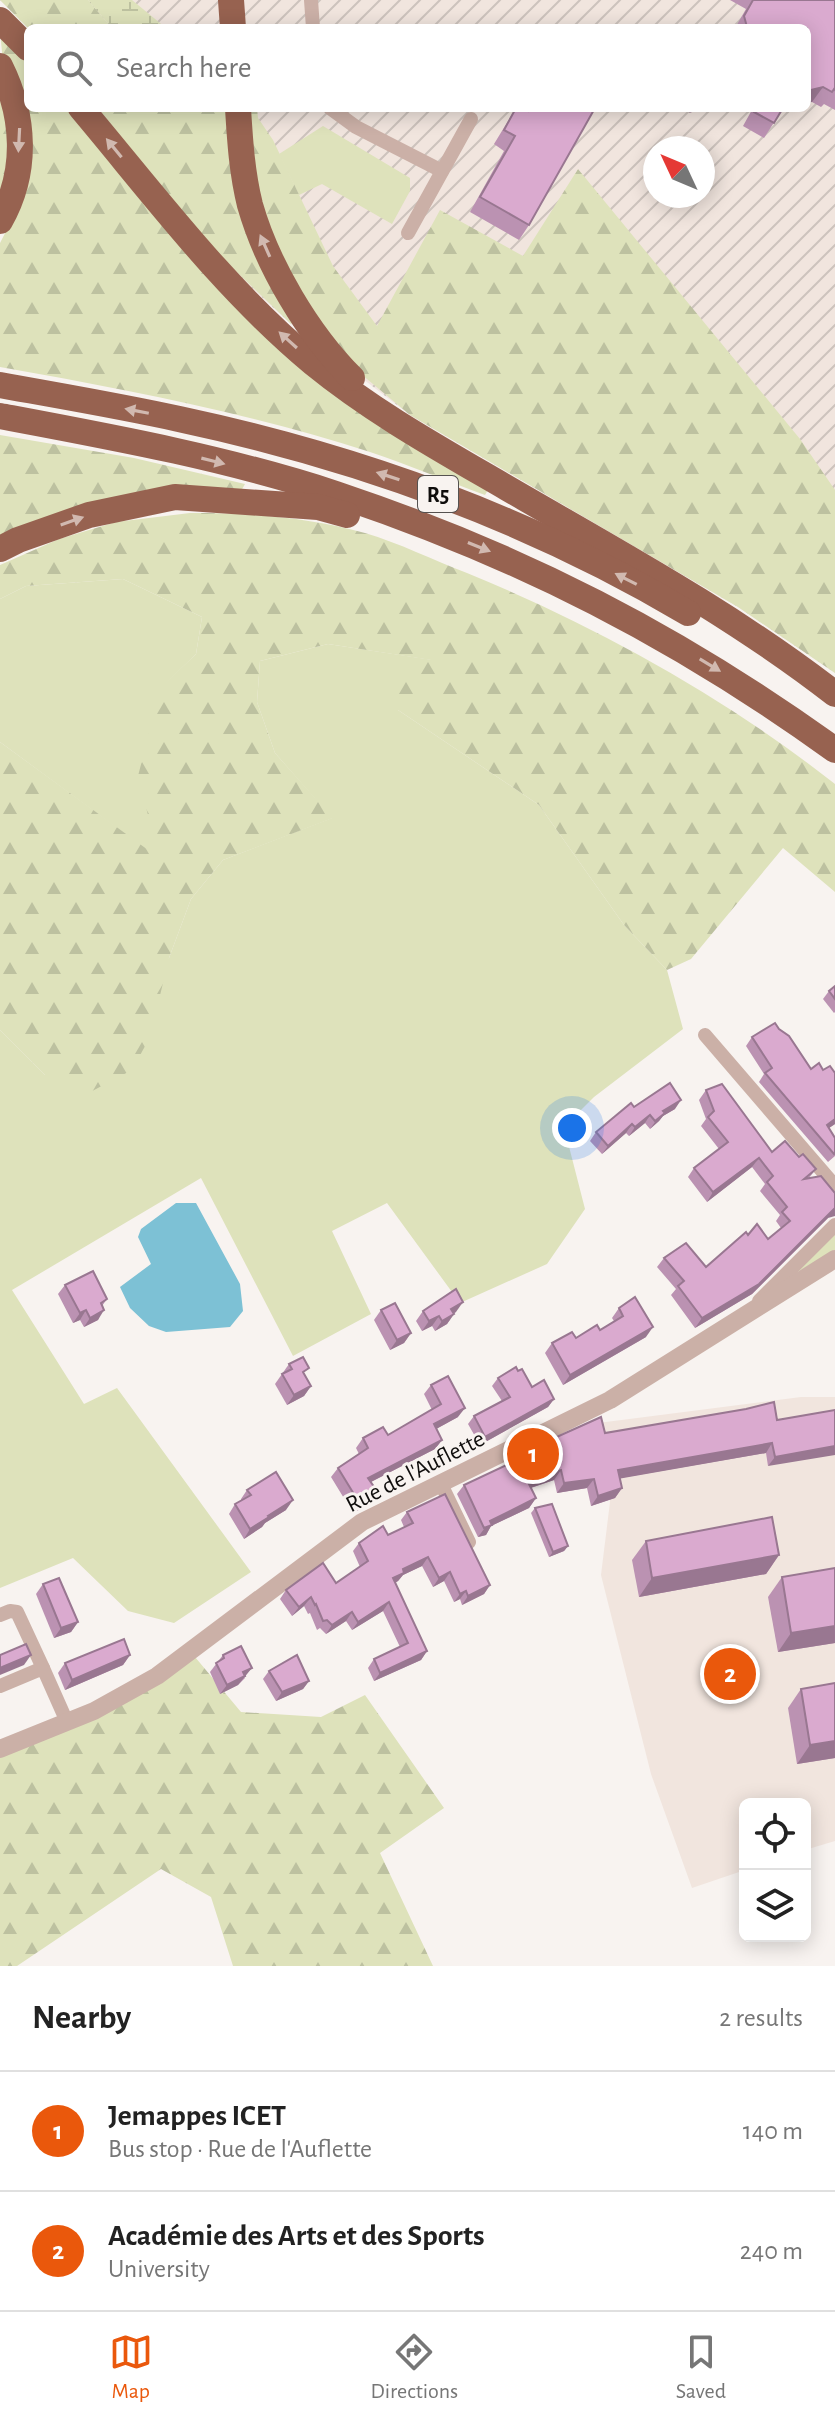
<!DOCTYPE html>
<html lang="en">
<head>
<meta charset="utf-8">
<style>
  body { margin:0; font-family:"Alegreya Sans",sans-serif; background:#f2f2f2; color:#222 }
  .controls { position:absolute; right:24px; bottom:24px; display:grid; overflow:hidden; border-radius:12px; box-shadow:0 4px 20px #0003 }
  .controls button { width:72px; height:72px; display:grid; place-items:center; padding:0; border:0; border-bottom:2px solid #e0e0e0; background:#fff; color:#222; font:40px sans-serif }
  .compass { position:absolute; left:643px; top:136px; width:72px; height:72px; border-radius:50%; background:#fff; box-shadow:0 4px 20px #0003; rotate:314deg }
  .you { position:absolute; left:572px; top:1128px; width:28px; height:28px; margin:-20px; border:6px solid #fff; border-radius:50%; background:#1a73e8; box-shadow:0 0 0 12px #1a73e833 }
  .badge { display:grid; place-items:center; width:52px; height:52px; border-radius:50%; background:#ea580c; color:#fff; font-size:26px; font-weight:700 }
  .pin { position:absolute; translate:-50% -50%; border:4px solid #fff; box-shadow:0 2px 8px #0006 }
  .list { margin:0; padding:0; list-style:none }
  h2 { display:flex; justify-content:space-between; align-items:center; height:104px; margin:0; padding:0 32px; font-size:34px }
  h2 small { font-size:26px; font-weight:400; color:#767676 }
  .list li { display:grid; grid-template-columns:52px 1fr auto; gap:24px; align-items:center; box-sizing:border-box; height:120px; padding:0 32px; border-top:2px solid #e0e0e0 }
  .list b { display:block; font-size:30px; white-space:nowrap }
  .list p { margin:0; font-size:26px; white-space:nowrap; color:#767676 }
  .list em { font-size:26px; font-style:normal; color:#767676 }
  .icon { flex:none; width:44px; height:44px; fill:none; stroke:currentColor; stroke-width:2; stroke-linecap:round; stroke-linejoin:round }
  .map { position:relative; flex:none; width:835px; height:1966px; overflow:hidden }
  .search { position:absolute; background:#fff; box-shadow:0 4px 20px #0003; left:24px; right:24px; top:24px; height:88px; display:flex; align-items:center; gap:20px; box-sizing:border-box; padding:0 28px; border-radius:12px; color:#767676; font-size:30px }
  .sheet { height:344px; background:#fff }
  nav { display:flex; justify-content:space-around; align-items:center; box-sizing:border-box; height:112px; border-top:2px solid #e0e0e0; background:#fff; font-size:22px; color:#767676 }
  nav a { display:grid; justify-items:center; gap:4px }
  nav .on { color:#ea580c }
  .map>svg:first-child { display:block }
</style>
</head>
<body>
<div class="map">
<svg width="835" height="1966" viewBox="0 0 835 1966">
  <defs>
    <pattern id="industrial-furrows" width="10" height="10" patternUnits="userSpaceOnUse" patternTransform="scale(2)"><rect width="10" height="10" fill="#f1e5de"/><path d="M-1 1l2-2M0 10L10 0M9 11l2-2" fill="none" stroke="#cdc3bd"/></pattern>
    <pattern id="forest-firs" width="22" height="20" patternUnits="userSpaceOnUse" patternTransform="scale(2)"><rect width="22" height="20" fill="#dee2bb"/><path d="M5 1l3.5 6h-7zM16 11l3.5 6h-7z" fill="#bdc1a0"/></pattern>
    <pattern id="wetland-marsh" width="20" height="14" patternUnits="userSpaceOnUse" patternTransform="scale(2)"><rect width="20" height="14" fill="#dee2bb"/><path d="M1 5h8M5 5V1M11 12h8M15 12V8" fill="none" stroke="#bdc1a0"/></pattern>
  </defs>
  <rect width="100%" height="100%" fill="#f8f3f0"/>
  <polygon fill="#f1e5de" points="801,1397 835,1397 835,1841 805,1850 805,1804 745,1804 745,1870 692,1888 651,1774 601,1575 610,1502 598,1423"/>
  <path fill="url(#industrial-furrows)" fill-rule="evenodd" d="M0 0H835V673L738 607 410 415 291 324 243 280 98 108H807V28H28ZM655 148H703V196H655Z"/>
  <g fill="#dee2bb">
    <polygon points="323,126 410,178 410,191 392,224 322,184 299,195 279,154"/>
    <polygon points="123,579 202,617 196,654 161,688 159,859 0,742 0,599 26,586"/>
    <polygon points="328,644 433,660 398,710 539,805 624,925 667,970 683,1029 594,1097 564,1127 585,1209 547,1264 460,1303 387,1203 332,1231 371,1314 293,1356 201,1178 12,1290 84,1404 117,1388 251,1572 174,1623 128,1611 73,1558 0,1588 0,1030 45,1075 169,958 191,899 223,860 332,818 275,753 257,702 260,661"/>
    <polygon points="835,1234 835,1250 791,1276"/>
  </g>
  <g fill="url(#forest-firs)">
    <polygon points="0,0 88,0 112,28 28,28"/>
    <path d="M0 31 28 60V108H71L190 252 488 490 485 495C447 481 409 465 370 452 250 413 124 389 0 367V243L17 210Z"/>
    <path d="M0 95C11 141 11 156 0 202Z"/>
    <polygon points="98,108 226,108 295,320 291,324 191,228"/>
    <polygon points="244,108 257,108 258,118 273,140 333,266 377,326 440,210 523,256 578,169 800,439 835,490 835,673 738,607 410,415 355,369 297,296 253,182"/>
    <polygon points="0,435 134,458 245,484 241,491 0,542"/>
    <path d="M190 513C249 513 308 517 365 533 399 543 433 560 467 573 598 627 723 696 835 784V892L783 848 691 959 667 970 624 925 539 805 398 710 385 693 397 673 431 660 328 644 260 661 257 702 275 753 333 818 223 860 191 899 169 958 150 1037 132 1070 79 1098 45 1075 0 1030V742L159 858 138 776 161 687 196 654 202 617 123 579 26 586 0 599V565L59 539 116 522Z"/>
    <polygon points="190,1651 241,1712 321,1717 365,1695 444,1808 380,1853 433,1966 233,1966 211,1897 161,1869 17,1966 0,1966 0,1749 94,1711"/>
  </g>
  <polygon fill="url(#wetland-marsh)" points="88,0 132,0 166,28 112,28"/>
  <polygon fill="#7dc1d5" points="176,1203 196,1203 240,1284 243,1311 230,1327 166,1332 149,1326 130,1308 120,1287 151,1264 138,1237 141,1229"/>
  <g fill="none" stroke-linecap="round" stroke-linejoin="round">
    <g stroke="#cbb0a7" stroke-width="14">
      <polyline points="311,0 313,28"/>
      <polyline points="330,108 356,127 442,171"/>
      <polyline points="408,233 471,119"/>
      <polyline points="705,1035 835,1186"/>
      <polyline points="759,1301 835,1225"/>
      <polyline points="441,1484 469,1542"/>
      <polyline points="0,1615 10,1611 17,1612 43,1668"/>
      <polyline points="0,1686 43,1668 67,1722"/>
    </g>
    <polyline stroke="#cbb0a7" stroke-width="18" points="0,1749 94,1711 157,1676 362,1522 610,1400 835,1259"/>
    <g stroke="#976250" stroke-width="26">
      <polyline points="231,0 233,28"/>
      <polyline points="0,20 28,48"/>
      <path d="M0 66C25 116 28 172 0 221"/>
      <path d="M81 108C155 196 224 289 313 363 373 412 440 449 507 488 619 553 732 614 835 694"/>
      <path d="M238 108C240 141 242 173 250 205 267 265 308 334 352 378"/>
      <path d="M0 385C60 396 120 406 179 419 357 457 532 520 688 613"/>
      <path d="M0 416C112 437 227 458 336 494 521 556 677 636 835 750"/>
      <polyline points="0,549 18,540 89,515 175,497 318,507 347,515"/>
    </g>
  </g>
  <g fill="#bb92b2">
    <polygon points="730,0 835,0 835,110 824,104 821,107 812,102 807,28 735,28 746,9"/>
    <polygon points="516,108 527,110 528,108 595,108 529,225 519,240 470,212 504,151 494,144"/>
    <polygon points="753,108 790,108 782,110 764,138 743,126"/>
    <polygon points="835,986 835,1012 834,1013 823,999 829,991"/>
    <polygon points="752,1037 835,1124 829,1128 835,1138 835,1156 828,1162 759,1082 764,1074 746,1046"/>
    <polygon points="706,1090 772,1152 799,1157 816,1169 809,1178 828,1218 752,1294 695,1328 671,1295 676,1289 657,1267 664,1258 706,1267 748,1235 768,1239 781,1228 776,1221 780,1215 760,1191 765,1184 752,1167 707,1202 688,1177 694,1168 719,1149 701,1126 706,1119 699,1100"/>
    <polygon points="634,1107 675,1109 663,1116 659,1121 650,1129 645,1123 629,1136 626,1133 602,1154 590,1141 596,1132"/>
    <polygon points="65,1285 107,1299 102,1306 98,1320 84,1327 80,1320 73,1323 58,1294"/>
    <polygon points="619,1308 646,1337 563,1385 545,1353 552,1343 576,1338 600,1330 614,1321 612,1318"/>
    <polygon points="381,1310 411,1333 404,1343 390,1350 374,1320"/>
    <polygon points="423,1311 456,1312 454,1313 454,1314 447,1324 435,1331 432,1326 422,1331 416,1321"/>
    <polygon points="289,1364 305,1375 311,1386 304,1396 287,1405 275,1384"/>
    <polygon points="518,1371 532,1387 554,1399 548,1407 480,1445 468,1424 474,1416 502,1401 492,1386 498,1378"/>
    <polygon points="431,1385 458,1417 436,1429 442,1440 435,1449 371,1482 372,1503 353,1513 331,1477 338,1468 359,1454 356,1448 363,1438 388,1435 432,1410 424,1394"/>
    <polygon points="835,1410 768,1466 766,1453 620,1478 622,1488 615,1498 591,1506 587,1488 557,1493 554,1480 531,1488 536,1498 529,1508 491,1526 486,1535 478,1537 457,1494 464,1485 536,1451 541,1444 605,1433 777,1420"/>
    <polygon points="247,1490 286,1510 265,1523 262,1527 244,1539 229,1514 235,1504 241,1501 241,1499"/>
    <polygon points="535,1508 568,1546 564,1551 549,1557 531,1513"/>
    <polygon points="407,1512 490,1585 484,1594 462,1605 460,1599 454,1602 444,1581 433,1587 422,1566 403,1575 398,1581 395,1583 427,1651 421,1660 374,1681 368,1668 374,1659 400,1647 383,1611 352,1630 346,1621 326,1634 320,1628 317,1630 310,1613 308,1614 304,1606 292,1616 280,1599 286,1590 336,1583 360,1567 353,1551 359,1543 388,1535 404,1527 401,1520"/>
    <polygon points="646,1541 779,1555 766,1574 639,1597 632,1560"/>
    <polygon points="782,1577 835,1643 778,1652 768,1597"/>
    <polygon points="43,1584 78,1622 71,1632 54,1638 36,1594"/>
    <polygon points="130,1655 123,1665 65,1690 58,1673 65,1663"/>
    <polygon points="223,1655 245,1678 238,1685 220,1694 210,1672"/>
    <polygon points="269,1671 309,1681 303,1689 276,1701 263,1679"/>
    <polygon points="801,1689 835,1758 797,1764 788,1708"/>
  </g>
  <g fill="#997791">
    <polygon points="823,87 812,102 807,103 807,91"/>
    <polygon points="692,108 705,108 689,113"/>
    <polygon points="681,1100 675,1109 663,1116 659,1121 650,1129 663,1111"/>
    <polygon points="650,1115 645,1123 629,1136 635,1127"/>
    <polygon points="835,1119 835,1124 820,1134 827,1125"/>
    <polygon points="632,1124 626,1133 602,1154 608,1146"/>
    <polygon points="759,1158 752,1167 707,1202 713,1192"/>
    <polygon points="835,1208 835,1216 828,1218 752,1294 695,1328 702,1318"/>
    <polygon points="463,1302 456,1312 444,1319 451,1309"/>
    <polygon points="86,1310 80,1320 73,1323 80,1313"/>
    <polygon points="104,1310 98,1320 84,1327 90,1318"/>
    <polygon points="454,1314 447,1324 435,1331 442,1321"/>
    <polygon points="439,1316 432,1326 422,1331 429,1321"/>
    <polygon points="653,1327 646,1337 563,1385 570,1375"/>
    <polygon points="411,1333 404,1343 390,1350 397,1340"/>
    <polygon points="311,1386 304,1396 287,1405 294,1395"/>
    <polygon points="554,1399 548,1407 480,1445 485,1437"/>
    <polygon points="465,1408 458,1417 427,1434 434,1424"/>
    <polygon points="442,1440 435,1449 361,1487 368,1478"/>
    <polygon points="772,1443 766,1453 612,1480 618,1470"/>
    <polygon points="835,1446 835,1455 768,1466 775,1457"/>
    <polygon points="561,1470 554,1480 521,1491 528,1482"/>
    <polygon points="594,1479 587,1488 557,1493 564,1483"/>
    <polygon points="622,1488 615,1498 591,1506 598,1496"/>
    <polygon points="379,1494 372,1503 353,1513 360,1504"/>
    <polygon points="536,1498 529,1508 491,1526 486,1535 478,1537 490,1521"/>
    <polygon points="293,1500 286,1510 265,1523 262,1527 244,1539 250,1529 268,1516"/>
    <polygon points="568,1546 564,1551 549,1557 553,1552"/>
    <polygon points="779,1555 766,1574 639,1597 652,1578"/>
    <polygon points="428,1557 422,1566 403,1575 398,1581 387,1587 393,1578 403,1569"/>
    <polygon points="450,1572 444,1581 433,1587 439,1578"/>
    <polygon points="490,1585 484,1594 462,1605 468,1596"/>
    <polygon points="466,1591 460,1599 454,1602 460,1594"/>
    <polygon points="311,1597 304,1606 292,1616 299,1607"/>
    <polygon points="389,1602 383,1611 352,1630 358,1622"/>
    <polygon points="352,1612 346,1621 326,1634 332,1625"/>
    <polygon points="78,1622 71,1632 54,1638 61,1628"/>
    <polygon points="835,1626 835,1643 778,1652 791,1633"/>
    <polygon points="427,1651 421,1660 374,1681 380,1673"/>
    <polygon points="31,1655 24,1665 0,1675 0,1671 2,1667"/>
    <polygon points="130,1655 123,1665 65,1690 72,1680"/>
    <polygon points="252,1668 238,1685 220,1694 227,1685 243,1672"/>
    <polygon points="309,1681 303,1689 276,1701 282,1692"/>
    <polygon points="835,1741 835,1758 797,1764 810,1745"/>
  </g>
  <g fill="#daaacf" stroke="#997791" stroke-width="2">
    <polygon points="753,0 835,0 835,90 834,89 832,92 823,87 807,91 807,28 747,27 744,16"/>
    <polygon points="516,108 523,108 528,111 530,108 595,108 529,225 480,197 515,136 504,130"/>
    <polygon points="756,108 783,108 774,123 754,112"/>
    <polygon points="835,986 835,999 829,991"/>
    <polygon points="775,1023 779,1029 789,1036 811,1069 819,1063 823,1070 830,1066 835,1073 835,1119 827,1125 835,1138 835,1153 834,1154 765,1073 772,1068 752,1037"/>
    <polygon points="670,1083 681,1100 663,1111 665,1113 655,1121 650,1115 635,1127 632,1124 608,1146 596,1132 631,1103 634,1107"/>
    <polygon points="722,1084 772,1152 785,1141 799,1157 803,1154 816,1169 804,1179 821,1176 835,1193 835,1208 759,1284 702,1318 678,1286 684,1281 664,1258 686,1243 706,1267 746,1232 748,1235 757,1224 768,1239 790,1221 782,1212 787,1207 767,1182 773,1176 759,1158 713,1192 694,1168 728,1142 708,1117 714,1111 706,1090"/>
    <polygon points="93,1271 107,1299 101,1303 104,1310 90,1318 86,1310 80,1313 65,1285"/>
    <polygon points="456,1289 463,1302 451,1309 454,1314 442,1321 439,1316 429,1321 423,1311"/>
    <polygon points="635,1297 653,1327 570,1375 552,1343 572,1332 576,1338 597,1325 600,1330 623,1316 619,1308"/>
    <polygon points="395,1303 411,1333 397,1340 381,1310"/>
    <polygon points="303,1357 309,1368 303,1372 311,1386 294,1395 282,1374 292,1369 289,1364"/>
    <polygon points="516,1367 518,1371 522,1369 532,1387 544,1380 554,1399 485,1437 474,1416 510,1397 498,1378"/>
    <polygon points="448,1376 465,1408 434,1424 442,1440 368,1478 379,1494 360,1504 338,1468 368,1448 363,1438 383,1427 388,1435 441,1404 431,1385"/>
    <polygon points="774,1402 777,1420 835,1410 835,1446 775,1457 772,1443 618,1470 622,1488 598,1496 594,1479 564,1483 561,1470 528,1482 536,1498 490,1521 492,1525 484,1528 464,1485 543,1448 541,1444 601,1417 605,1433 746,1409"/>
    <polygon points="276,1472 293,1500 268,1516 269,1517 250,1529 235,1504 251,1495 247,1490"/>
    <polygon points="445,1494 490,1585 468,1596 466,1591 460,1594 450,1572 439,1578 428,1557 403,1569 404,1573 393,1578 427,1651 380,1673 374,1659 408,1643 389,1602 358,1622 352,1612 332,1625 327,1620 323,1621 316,1604 315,1605 311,1597 299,1607 286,1590 323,1563 336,1583 368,1561 359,1543 383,1526 388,1535 413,1523 407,1512"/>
    <polygon points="552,1504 568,1546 553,1552 535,1508"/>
    <polygon points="772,1517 779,1555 652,1578 646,1541"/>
    <polygon points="835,1568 835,1626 791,1633 782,1577"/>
    <polygon points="59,1578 78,1622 61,1628 43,1584"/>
    <polygon points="124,1639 130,1655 72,1680 65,1663"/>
    <polygon points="26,1644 31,1655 2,1667 0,1671 0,1655"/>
    <polygon points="241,1646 252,1668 243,1672 245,1676 227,1685 216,1663 224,1658 223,1655"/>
    <polygon points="297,1655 309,1681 282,1692 269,1671"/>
    <polygon points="835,1683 835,1741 810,1745 801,1689"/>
  </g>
  <defs><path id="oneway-solid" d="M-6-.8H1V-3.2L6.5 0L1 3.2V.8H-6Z" transform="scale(2)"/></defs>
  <g fill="#d1b9b0">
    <use href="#oneway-solid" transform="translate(19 140) rotate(93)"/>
    <use href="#oneway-solid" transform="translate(114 148) rotate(-129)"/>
    <use href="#oneway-solid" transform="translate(265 246) rotate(-114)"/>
    <use href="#oneway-solid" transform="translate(288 340) rotate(-138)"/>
    <use href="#oneway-solid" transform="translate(137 411) rotate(-169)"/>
    <use href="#oneway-solid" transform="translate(213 461) rotate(14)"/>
    <use href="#oneway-solid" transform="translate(388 476) rotate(-162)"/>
    <use href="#oneway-solid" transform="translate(72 521) rotate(-19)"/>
    <use href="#oneway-solid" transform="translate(479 547) rotate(22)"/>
    <use href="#oneway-solid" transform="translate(626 579) rotate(-153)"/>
    <use href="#oneway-solid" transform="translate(710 665) rotate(31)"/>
  </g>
  <g text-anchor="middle" stroke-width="6" stroke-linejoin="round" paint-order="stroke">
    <rect fill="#f8f3f0" stroke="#555250" stroke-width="2" x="418" y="476" width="40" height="36" rx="6"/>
    <g font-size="22" font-weight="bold" fill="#0f0d0c">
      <text x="438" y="502">R5</text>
    </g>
    <g font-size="24" fill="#0f0d0c" stroke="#f8f3f0">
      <text transform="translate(415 1471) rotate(-27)" y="8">Rue de l'Auflette</text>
    </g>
  </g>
</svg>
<div class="controls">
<button><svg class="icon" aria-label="locate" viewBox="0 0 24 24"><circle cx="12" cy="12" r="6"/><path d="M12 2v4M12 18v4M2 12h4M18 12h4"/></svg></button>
<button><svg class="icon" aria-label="layers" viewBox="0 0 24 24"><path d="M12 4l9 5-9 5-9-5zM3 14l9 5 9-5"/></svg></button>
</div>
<svg class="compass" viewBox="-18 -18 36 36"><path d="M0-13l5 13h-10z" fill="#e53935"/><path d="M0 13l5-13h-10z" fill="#767676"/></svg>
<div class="you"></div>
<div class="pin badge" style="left:533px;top:1454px">1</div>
<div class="pin badge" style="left:730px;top:1674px">2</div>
<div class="search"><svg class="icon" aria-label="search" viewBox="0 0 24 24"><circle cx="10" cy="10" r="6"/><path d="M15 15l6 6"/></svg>Search here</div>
</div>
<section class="sheet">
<h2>Nearby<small>2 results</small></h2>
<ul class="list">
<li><span class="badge">1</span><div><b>Jemappes ICET</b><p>Bus stop · Rue de l'Auflette</p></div><em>140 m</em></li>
<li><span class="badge">2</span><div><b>Académie des Arts et des Sports</b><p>University</p></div><em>240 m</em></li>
</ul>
</section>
<nav>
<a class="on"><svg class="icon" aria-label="map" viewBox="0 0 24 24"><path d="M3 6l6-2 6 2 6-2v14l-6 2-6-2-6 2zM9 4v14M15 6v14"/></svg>Map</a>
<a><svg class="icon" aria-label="directions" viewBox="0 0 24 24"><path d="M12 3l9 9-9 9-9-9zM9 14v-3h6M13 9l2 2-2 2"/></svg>Directions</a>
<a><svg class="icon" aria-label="saved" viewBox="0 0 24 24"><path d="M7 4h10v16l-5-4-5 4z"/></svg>Saved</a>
</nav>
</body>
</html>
